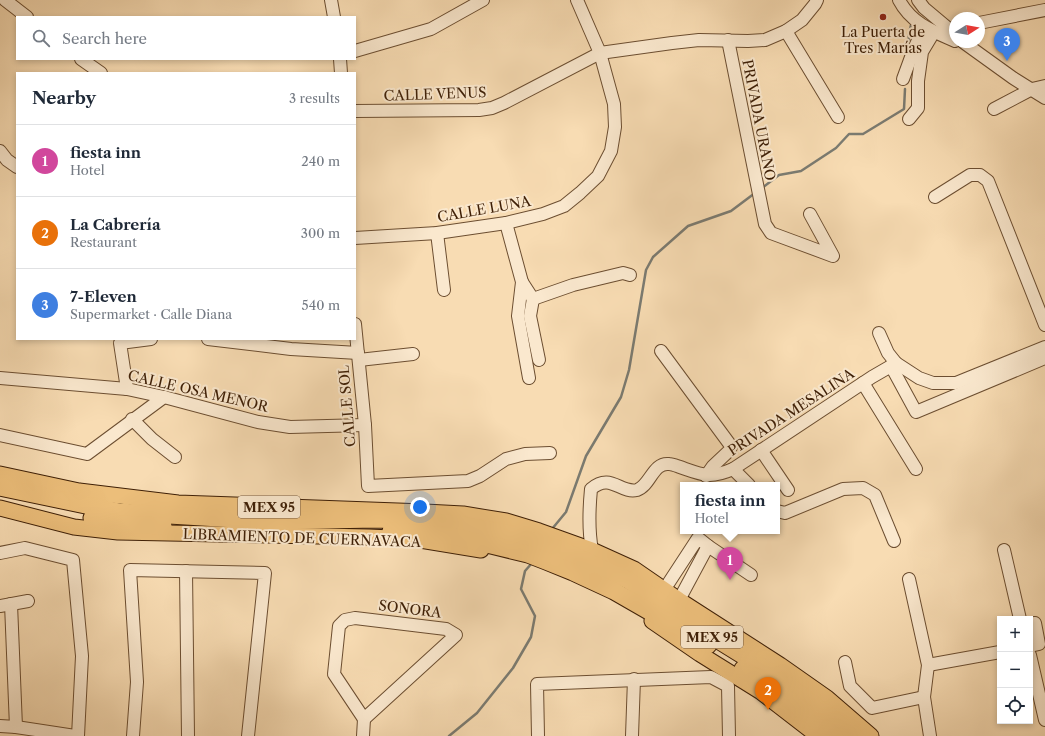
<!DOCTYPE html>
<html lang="en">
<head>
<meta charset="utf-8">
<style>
  body { margin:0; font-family:"Libre Caslon Text",serif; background:#f6f6f7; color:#1f2937 }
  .controls { position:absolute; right:12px; bottom:12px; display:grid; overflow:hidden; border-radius:0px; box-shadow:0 2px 6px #0003 }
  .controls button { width:36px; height:36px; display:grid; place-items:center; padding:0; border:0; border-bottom:1px solid #e0e1e3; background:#fff; color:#1f2937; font:20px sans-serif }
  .compass { position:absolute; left:949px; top:12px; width:36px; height:36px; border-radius:50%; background:#fff; box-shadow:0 2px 6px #0003; rotate:79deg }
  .you { position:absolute; left:420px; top:507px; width:14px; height:14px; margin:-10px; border:3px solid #fff; border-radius:50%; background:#1a73e8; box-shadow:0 0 0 6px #1a73e833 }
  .badge { display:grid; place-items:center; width:26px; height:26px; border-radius:50%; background:#8f2418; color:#fff; font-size:13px; font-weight:700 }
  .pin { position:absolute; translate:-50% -33px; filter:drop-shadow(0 1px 2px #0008) }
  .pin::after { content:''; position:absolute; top:21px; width:14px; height:12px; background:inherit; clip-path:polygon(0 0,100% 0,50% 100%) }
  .popup { position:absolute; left:680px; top:482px; width:100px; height:52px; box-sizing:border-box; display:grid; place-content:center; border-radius:0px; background:#fff; filter:drop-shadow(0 1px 3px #0005); font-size:13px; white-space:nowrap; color:#747a83 }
  .popup b { font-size:15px; color:#1f2937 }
  .popup::after { content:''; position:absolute; left:50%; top:100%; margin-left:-8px; border:8px solid transparent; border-top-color:#fff }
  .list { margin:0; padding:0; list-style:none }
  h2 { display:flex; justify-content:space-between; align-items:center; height:52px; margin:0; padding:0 16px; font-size:17px }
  h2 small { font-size:13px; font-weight:400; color:#747a83 }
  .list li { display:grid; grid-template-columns:26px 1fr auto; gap:12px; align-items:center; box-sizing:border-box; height:72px; padding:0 16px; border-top:1px solid #e0e1e3 }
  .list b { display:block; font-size:15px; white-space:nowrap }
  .list p { margin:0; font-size:13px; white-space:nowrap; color:#747a83 }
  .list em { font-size:13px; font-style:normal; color:#747a83 }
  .icon { flex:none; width:22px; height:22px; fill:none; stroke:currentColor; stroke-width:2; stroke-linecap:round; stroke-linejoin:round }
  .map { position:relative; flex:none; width:1045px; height:736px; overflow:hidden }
  .search { position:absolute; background:#fff; box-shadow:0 2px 6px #0003; left:16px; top:16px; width:340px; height:44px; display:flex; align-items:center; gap:10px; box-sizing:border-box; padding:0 14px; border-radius:0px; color:#747a83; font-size:15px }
  .panel { position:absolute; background:#fff; box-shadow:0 2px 6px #0003; left:16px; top:72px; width:340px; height:268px; border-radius:0px }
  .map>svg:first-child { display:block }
</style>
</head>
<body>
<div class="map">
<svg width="1045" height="736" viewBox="0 0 1045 736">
  <rect width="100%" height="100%" fill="#f8dcb3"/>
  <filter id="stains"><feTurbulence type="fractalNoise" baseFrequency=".005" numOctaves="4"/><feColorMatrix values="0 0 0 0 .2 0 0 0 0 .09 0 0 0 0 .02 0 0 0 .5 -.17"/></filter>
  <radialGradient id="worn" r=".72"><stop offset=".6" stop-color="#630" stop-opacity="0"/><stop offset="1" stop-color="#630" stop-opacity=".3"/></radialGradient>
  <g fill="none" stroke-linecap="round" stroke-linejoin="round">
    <g stroke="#7b7b71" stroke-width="2.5">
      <polyline points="908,50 909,33 911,25"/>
      <polyline points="762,188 779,175 801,171 836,148 849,134 863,134 904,109 905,89"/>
      <polyline points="552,529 566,512 586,456 621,397 629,370 646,270 653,257 688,226 731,211 755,193"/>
      <polyline points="449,736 477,713 513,668 531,637 535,616 521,589 525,571 532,563"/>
    </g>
    <g stroke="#6c4e31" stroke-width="14">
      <g id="minor">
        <polyline points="5,0 27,17"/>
        <polyline points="331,0 334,17"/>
        <path d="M899 0C911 23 932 31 955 41"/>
        <polyline points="918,0 924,8 955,34"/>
        <polyline points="979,23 1045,10"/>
        <polyline points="786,31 838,117"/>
        <polyline points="728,40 765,224 771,233 833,256 810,214"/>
        <polyline points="963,42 1013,78 1045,98"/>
        <polyline points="355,51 431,29 483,0"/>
        <polyline points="81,59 101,73"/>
        <polyline points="340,59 341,73"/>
        <polyline points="903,79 914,49 924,27"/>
        <polyline points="994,109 1032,89 1045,86"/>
        <polyline points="355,111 479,110 492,108 504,103 600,53 672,43 699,40 748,41 765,40 786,31 802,20 815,4 817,0"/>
        <polyline points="909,119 918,108 918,81 922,52 934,32"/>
        <polyline points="0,151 7,160 17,167"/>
        <polyline points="935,197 970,175 980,175 988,181 1045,325"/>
        <polyline points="506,223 522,282 518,316 529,378"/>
        <polyline points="437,233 444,290"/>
        <polyline points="355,238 437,233 506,223 543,214 564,206 580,193 598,176 611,151 615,127 614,104 600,53 577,0"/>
        <polyline points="522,282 533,299 573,285 623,273 630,275"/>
        <polyline points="533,299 530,316 539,360"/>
        <polyline points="355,324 365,425 368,486 468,481 480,476 506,459 525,454 550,453"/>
        <polyline points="879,333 888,353 896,363"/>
        <polyline points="208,339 291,349 358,353"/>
        <polyline points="661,351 731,446 730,450 713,466 706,476"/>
        <polyline points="359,360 413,354"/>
        <polyline points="891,366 896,363 919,378 933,383 956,383 1045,347"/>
        <polyline points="0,378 127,389 164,397 258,422 290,427 365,425"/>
        <polyline points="863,383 916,469"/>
        <polyline points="127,389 120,343 151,339"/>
        <polyline points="132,419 152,439 175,457"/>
        <polyline points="0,435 87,454 164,397"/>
        <polyline points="761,450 788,490"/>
        <polyline points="733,469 749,485"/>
        <polyline points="777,511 785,513 843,489 863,488 875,495 894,541"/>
        <polyline points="708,546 751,575"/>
        <path d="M592 550C588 529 589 510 591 489 611 472 620 494 637 490 650 486 653 462 669 464 672 464 677 466 680 467 703 475 710 479 733 469L872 377 891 366 916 412 1045 358"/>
        <polyline points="1004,550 1020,619"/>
        <polyline points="0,553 25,548 73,560 82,656 78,736"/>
        <polyline points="186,571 188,736"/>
        <polyline points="909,579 928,665 924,697 930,736"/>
        <polyline points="664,590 698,538 708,546 679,600"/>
        <polyline points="11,604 16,727"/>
        <polyline points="0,606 28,601"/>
        <polygon points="355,618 446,629 456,635 364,719 334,674 339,626 345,620"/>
        <polyline points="1030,646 1039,644 1035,623"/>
        <polyline points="1030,655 1045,720"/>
        <polyline points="845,662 850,686 872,708 924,697"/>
        <polyline points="928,665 1000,652"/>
        <polyline points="0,726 16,727 75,736"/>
        <polyline points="133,736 137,682 130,570 265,573 248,736"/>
        <polyline points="363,736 364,719"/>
        <polyline points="538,736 537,684 711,677 728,686 729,736"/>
        <polyline points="632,736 634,679"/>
      </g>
    </g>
    <g stroke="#3e1f06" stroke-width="17">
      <g id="major">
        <polyline points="0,474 79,491 178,503 425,512 463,514 506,521 539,531 592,550 634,569 679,600 780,665 827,698 871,736"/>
        <polyline points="0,508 74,527 118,532 369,537 414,539 481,550"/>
        <polyline points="652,621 700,654 761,692 818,736"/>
      </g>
    </g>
    <g stroke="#3e1f06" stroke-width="19">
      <g id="highway">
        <polyline points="0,487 119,512 269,521 376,519 426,521 463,525 506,533 562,550 628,580 715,638 775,675 855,736"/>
        <polyline points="92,518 119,524 163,526"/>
        <polyline points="391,531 452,536 491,545 528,554 546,561 573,572 614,591 708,645"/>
        <path d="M743 669C775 689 806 711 834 736"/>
      </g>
    </g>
    <use href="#minor" stroke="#fae8ce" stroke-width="12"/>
    <use href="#major" stroke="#ecbe7a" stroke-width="15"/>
    <use href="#highway" stroke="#ecbe7a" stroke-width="17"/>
  </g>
  <circle fill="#8f2418" stroke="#fae8ce" stroke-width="1.5" cx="883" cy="17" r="4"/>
  <g text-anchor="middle" stroke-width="4" stroke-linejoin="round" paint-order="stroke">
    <g fill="#fae8ce" stroke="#765b42" stroke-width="1">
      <rect x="238" y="496" width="62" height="22" rx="3"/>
      <rect x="681" y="626" width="62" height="22" rx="3"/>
    </g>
    <g font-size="13" font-weight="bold" fill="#3e1f06">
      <text x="269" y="512">MEX 95</text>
      <text x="712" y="642">MEX 95</text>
    </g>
    <g font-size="14" fill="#3e1f06" stroke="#fae8ce">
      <text x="883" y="37">La Puerta de<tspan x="883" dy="16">Tres Marías</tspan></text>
    </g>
    <g font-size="14" fill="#3e1f06" stroke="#fae8ce">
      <text transform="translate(435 94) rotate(-2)" y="5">CALLE VENUS</text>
      <text transform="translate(759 120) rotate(79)" y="5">PRIVADA URANO</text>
      <text transform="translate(484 209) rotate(-10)" y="5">CALLE LUNA</text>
      <text transform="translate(198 391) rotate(13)" y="5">CALLE OSA MENOR</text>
      <text transform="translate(347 406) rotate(-95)" y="5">CALLE SOL</text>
      <text transform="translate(791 412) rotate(-33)" y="5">PRIVADA MESALINA</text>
      <text transform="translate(302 538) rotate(2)" y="5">LIBRAMIENTO DE CUERNAVACA</text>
      <text transform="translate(410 609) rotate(7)" y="5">SONORA</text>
    </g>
  </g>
  <rect width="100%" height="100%" filter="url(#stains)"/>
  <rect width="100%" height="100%" fill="url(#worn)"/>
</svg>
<div class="controls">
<button>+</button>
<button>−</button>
<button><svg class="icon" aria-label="locate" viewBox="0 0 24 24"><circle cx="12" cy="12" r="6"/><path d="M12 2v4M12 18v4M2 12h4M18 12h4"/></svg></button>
</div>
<svg class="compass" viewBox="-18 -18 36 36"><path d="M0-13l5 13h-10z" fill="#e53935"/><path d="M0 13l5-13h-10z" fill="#747a83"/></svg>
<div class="you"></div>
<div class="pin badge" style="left:730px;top:580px;background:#d1479c">1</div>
<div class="popup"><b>fiesta inn</b>Hotel</div>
<div class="pin badge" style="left:768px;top:710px;background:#e8710a">2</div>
<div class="pin badge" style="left:1007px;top:61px;background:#3f7fe0">3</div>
<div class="search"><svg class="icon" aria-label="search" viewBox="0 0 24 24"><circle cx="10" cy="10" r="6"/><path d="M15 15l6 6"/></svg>Search here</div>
<section class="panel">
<h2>Nearby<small>3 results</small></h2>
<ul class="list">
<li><span class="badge" style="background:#d1479c">1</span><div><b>fiesta inn</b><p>Hotel</p></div><em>240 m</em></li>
<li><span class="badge" style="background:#e8710a">2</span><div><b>La Cabrería</b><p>Restaurant</p></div><em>300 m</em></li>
<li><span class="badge" style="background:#3f7fe0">3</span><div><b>7-Eleven</b><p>Supermarket · Calle Diana</p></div><em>540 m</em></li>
</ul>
</section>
</div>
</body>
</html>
